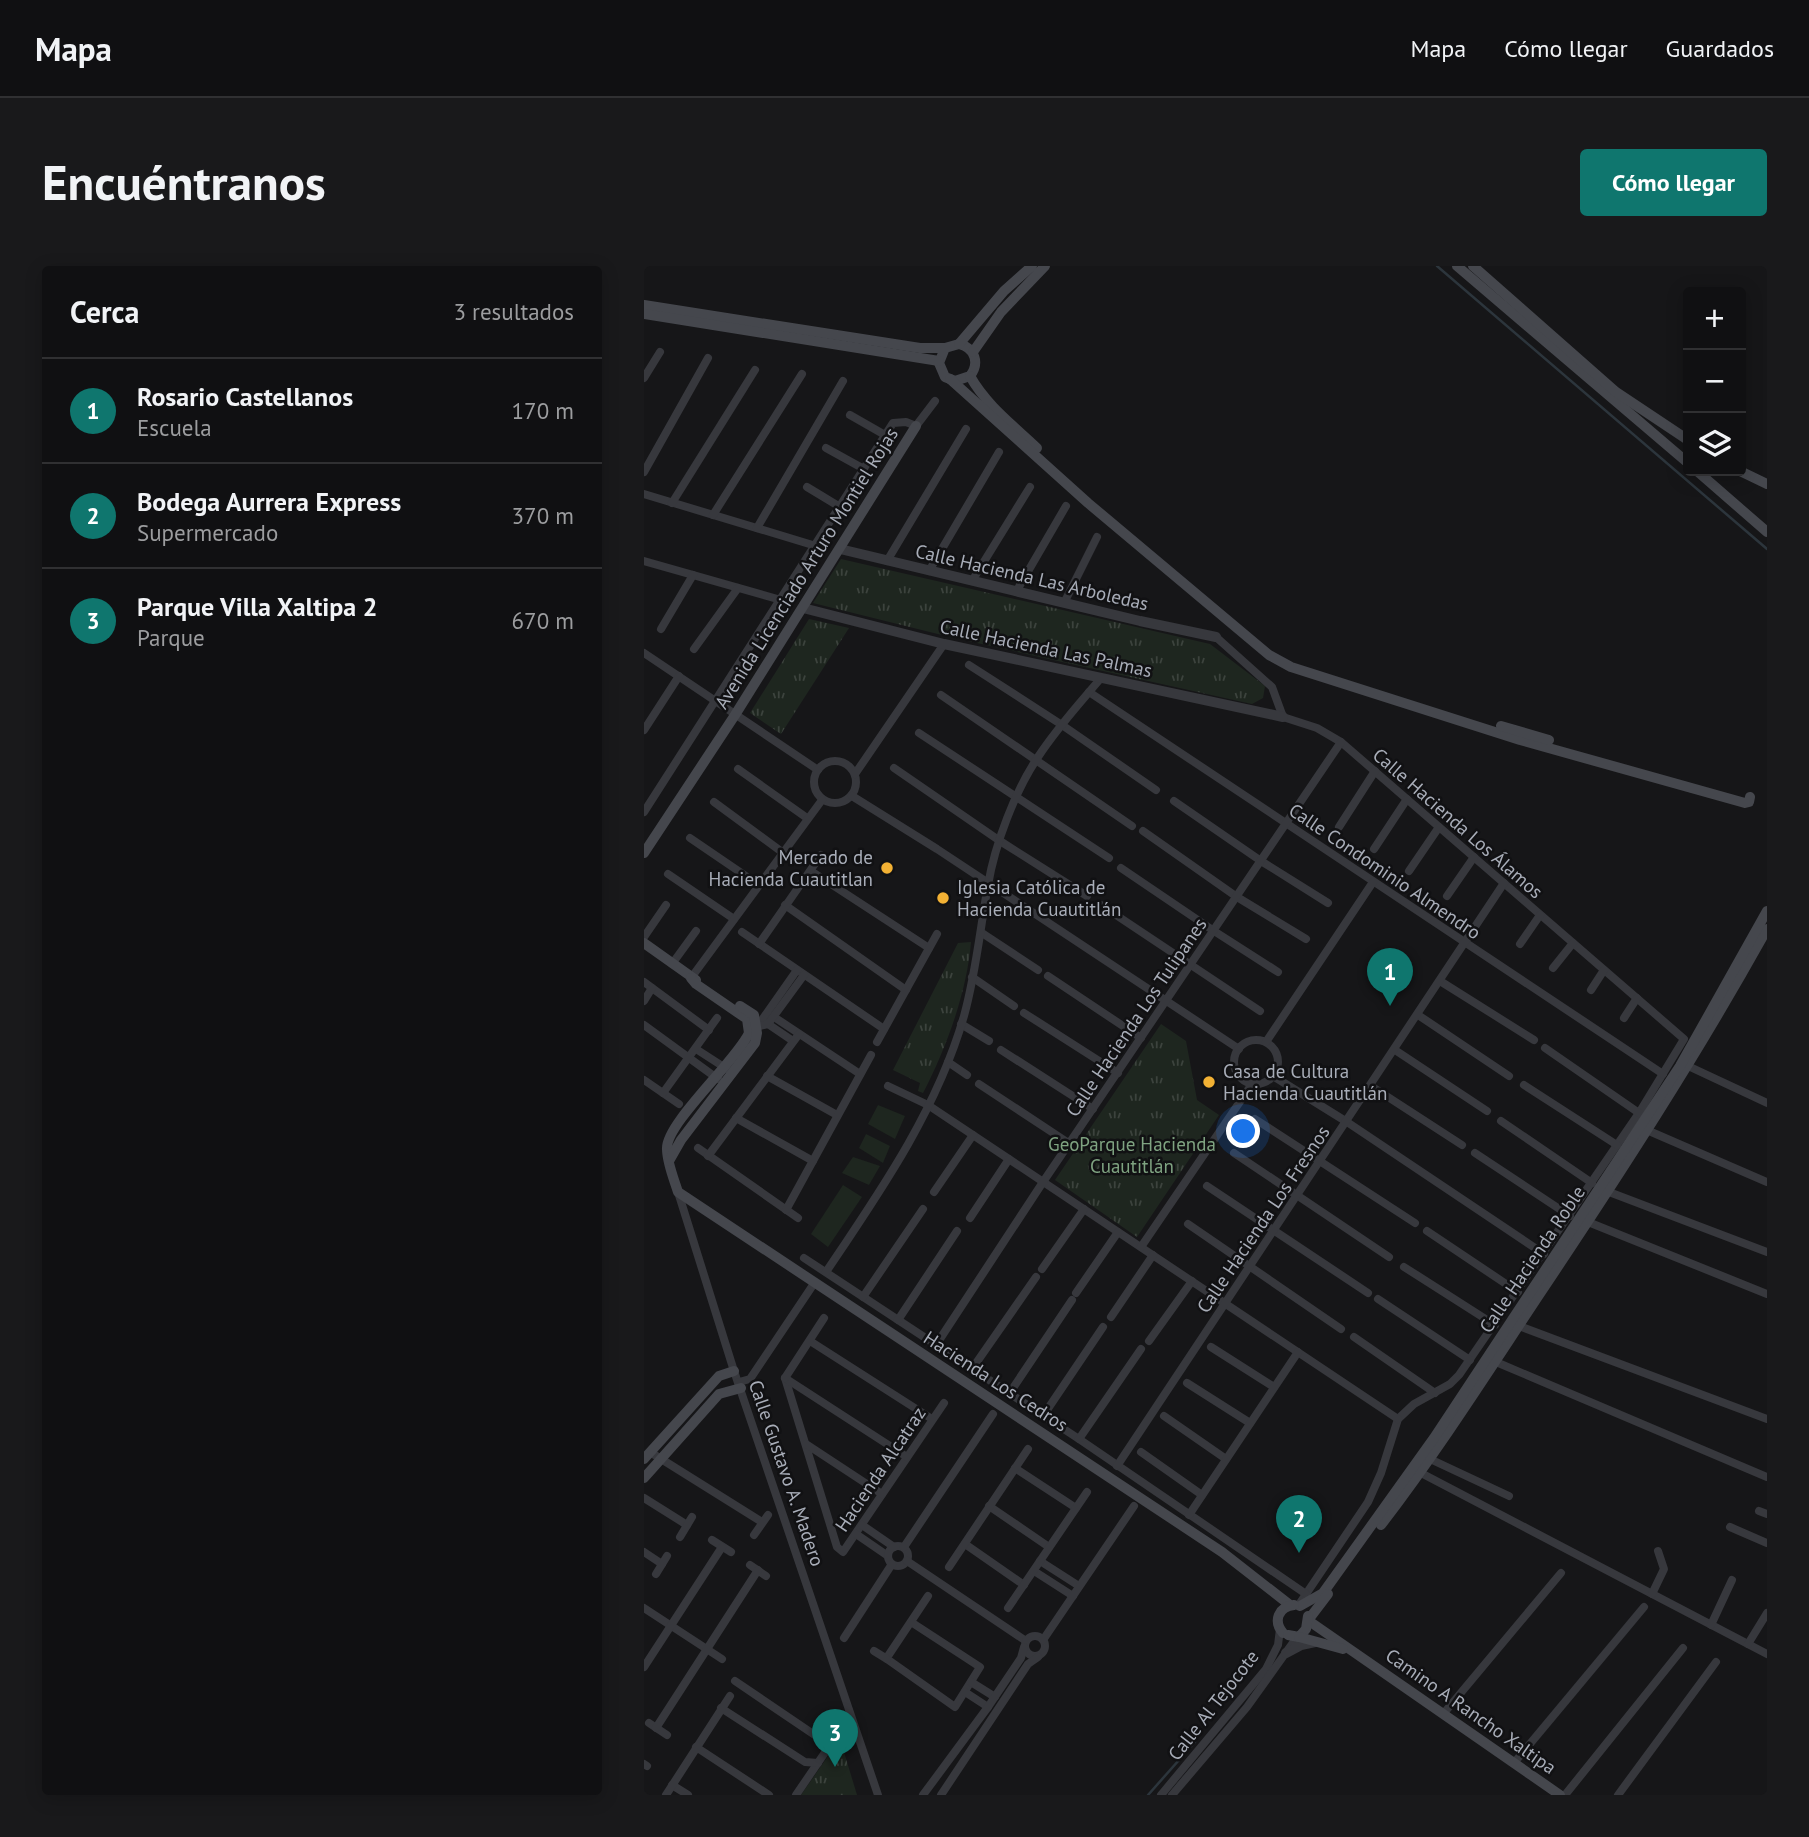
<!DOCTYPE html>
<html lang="es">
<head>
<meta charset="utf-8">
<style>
  body { margin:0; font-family:"PT Sans",sans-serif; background:#19191b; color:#f1f3f6 }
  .controls { position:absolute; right:21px; top:21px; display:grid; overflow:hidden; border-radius:7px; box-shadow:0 4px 18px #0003 }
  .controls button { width:63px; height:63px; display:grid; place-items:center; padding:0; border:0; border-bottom:2px solid #303032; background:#101012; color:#f1f3f6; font:35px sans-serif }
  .you { position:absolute; left:600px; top:866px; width:24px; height:24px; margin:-18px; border:5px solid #fff; border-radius:50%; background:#1a73e8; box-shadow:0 0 0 10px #1a73e833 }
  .badge { display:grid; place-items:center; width:46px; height:46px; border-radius:50%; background:#0f766e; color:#fff; font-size:23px; font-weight:700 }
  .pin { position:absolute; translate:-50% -58px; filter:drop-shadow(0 2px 4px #0008) }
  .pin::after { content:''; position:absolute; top:37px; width:24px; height:21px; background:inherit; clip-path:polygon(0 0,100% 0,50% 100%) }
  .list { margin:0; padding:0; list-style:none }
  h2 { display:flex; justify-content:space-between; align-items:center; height:91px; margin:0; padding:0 28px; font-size:30px }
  h2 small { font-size:23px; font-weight:400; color:#9c9d9f }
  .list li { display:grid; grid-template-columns:46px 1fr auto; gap:21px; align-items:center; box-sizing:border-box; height:105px; padding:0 28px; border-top:2px solid #303032 }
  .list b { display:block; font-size:26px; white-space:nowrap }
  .list p { margin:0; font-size:23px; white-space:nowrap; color:#9c9d9f }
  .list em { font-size:23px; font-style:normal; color:#9c9d9f }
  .icon { flex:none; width:38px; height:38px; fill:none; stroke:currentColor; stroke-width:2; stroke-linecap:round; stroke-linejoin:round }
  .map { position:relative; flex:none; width:1123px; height:1529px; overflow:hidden; border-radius:7px }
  header { display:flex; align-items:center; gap:42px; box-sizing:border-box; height:98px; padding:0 35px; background:#101012; border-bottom:2px solid #303032 }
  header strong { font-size:33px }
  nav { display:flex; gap:38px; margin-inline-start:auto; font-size:24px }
  .intro { display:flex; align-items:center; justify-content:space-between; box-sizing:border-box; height:168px; padding:0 42px }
  h1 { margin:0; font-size:49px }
  .button { padding:18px 32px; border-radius:7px; background:#0f766e; color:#fff; font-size:24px; font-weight:700 }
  main { display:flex; gap:42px; padding:0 42px }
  aside { flex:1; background:#101012; border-radius:7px; box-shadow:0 4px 18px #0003 }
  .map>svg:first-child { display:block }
</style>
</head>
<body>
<header>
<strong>Mapa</strong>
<nav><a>Mapa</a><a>Cómo llegar</a><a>Guardados</a></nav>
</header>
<div class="intro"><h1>Encuéntranos</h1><a class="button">Cómo llegar</a></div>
<main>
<aside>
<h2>Cerca<small>3 resultados</small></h2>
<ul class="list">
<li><span class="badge">1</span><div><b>Rosario Castellanos</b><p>Escuela</p></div><em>170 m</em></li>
<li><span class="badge">2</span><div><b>Bodega Aurrera Express</b><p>Supermercado</p></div><em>370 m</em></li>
<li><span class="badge">3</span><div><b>Parque Villa Xaltipa 2</b><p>Parque</p></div><em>670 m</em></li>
</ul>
</aside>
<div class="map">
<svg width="1123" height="1529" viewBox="0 0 1123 1529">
  <defs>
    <pattern id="park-tufts" width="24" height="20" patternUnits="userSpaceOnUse" patternTransform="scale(1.75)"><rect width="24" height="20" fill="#1e261f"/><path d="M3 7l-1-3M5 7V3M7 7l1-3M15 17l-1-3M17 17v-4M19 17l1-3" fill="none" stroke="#3c433d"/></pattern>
  </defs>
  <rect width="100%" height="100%" fill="#161618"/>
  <g fill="#1e261f">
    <polygon points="234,839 261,850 251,873 224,858"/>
    <polygon points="222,868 246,880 239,897 215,882"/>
    <polygon points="209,891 236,900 225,919 198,907"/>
    <polygon points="199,919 218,931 184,981 167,968"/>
  </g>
  <g fill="url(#park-tufts)">
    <polygon points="197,293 566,378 621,420 619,432 608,438 306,371 169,337"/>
    <polygon points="165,353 205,362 137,468 106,447"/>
    <path d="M327 676C323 726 302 783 279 827L274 825 276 817 249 804 314 677Z"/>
    <polygon points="517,758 542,775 553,834 575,849 493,971 411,914"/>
    <polygon points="196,1473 213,1529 157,1529"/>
  </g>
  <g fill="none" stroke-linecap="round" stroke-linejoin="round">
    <g stroke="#2c353c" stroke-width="2.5">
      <polyline points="793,0 1123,283"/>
      <polyline points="504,1529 551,1476"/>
    </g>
    <g stroke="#37383d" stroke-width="8">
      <polyline points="0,112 16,86"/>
      <polyline points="206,149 241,169"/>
      <polyline points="182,182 220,203"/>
      <polyline points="0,206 64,92"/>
      <polyline points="163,221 196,241"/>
      <polyline points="0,228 172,280"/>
      <polyline points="28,237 111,104"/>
      <polyline points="69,249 158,108"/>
      <polyline points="113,262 199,115"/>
      <polyline points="0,295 137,334"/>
      <polyline points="243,295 322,163"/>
      <polyline points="285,305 355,186"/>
      <polyline points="328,315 386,221"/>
      <polyline points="372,326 422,240"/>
      <polyline points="420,337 453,271"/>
      <polyline points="17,363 49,309"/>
      <polyline points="572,371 628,421 639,451 673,462 697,476 1040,773 995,847 815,1109 806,1118 770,1138 754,1153 737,1207 724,1236 654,1340"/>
      <polyline points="50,383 94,322"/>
      <polyline points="0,387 174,504"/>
      <polyline points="325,399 418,459 512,524"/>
      <polyline points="445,426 1019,808"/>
      <polyline points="297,429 488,560"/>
      <polyline points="0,464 35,410"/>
      <polyline points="275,467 465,592"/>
      <circle cx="191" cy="516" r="21"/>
      <polyline points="250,502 356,575 443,630"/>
      <polyline points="94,503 163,552"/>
      <polyline points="211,508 300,378"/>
      <polyline points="208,530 293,583 595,783"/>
      <polyline points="530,535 617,595 684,637"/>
      <polyline points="70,536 138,586"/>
      <polyline points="0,546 249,157 262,156 272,160 291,135"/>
      <polyline points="695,561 731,505"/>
      <polyline points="499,565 593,631 662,673"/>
      <polyline points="46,572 115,619"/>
      <polyline points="730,583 763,533"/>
      <polyline points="477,602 570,665 634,706"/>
      <polyline points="167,605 285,682"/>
      <polyline points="765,605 795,561"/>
      <polyline points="24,608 90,653"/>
      <polyline points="803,630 830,591"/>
      <polyline points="141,639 262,724"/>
      <polyline points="457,639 616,745"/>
      <polyline points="98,666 240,763"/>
      <polyline points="338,667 394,704"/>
      <polyline points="0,671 22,639"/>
      <polyline points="115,678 177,589"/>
      <polyline points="876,678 896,649"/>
      <polyline points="28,698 52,665"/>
      <polyline points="909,702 929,677"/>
      <polyline points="404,710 497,772"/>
      <polyline points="328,711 370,740"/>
      <polyline points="47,712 178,534"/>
      <polyline points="796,715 890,774"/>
      <polyline points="0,716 65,764"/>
      <polyline points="947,724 960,704"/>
      <polyline points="0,735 8,722"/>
      <polyline points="380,747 474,807"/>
      <polyline points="774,749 865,810"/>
      <polyline points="130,751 216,808"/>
      <polyline points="980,752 993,732"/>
      <polyline points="124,758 149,775"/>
      <polyline points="317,758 345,775"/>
      <polyline points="0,759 74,813"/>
      <polyline points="113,761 153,704"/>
      <polyline points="108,762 124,758 160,709"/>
      <circle cx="612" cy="796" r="22"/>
      <polyline points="233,776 293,668"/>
      <polyline points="622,776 729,616"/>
      <polyline points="901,782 995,847"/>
      <polyline points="52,783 83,803"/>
      <polyline points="357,784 449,843"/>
      <polyline points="751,784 843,845"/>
      <polyline points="304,796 323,809"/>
      <polyline points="1044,800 1123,837"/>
      <polyline points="123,810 193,849"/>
      <polyline points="629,810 703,856 900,988"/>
      <polyline points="0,814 35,838"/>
      <polyline points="335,818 426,878"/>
      <polyline points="880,819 973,879"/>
      <polyline points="244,820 284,839 754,1153"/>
      <polyline points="727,820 818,879"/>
      <polyline points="19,827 73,752"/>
      <polyline points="92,852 169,895"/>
      <polyline points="611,853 771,957"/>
      <polyline points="857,855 948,917"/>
      <polyline points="1005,865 1123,916"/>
      <polyline points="54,882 154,952"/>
      <polyline points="590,887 745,991"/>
      <polyline points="831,887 926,950"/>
      <polyline points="64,890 155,768"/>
      <polyline points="563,920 724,1027"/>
      <polyline points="34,926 90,1105 234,1529"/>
      <polyline points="290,926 329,869"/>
      <polyline points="965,926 1123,986"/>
      <polyline points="142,944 227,789"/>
      <polyline points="326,952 365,893"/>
      <polyline points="944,956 1123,1028"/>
      <polyline points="544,958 697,1063"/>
      <polyline points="783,965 874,1026"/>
      <polyline points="497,981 608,818"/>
      <polyline points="160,992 435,1173 662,1328"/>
      <polyline points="760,1001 851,1059"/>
      <polyline points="398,1003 440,943"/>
      <path d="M182 1006C236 926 293 844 320 750 332 707 336 663 344 619 351 578 371 525 394 491 412 463 435 438 457 412"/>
      <polyline points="432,1027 474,966"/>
      <polyline points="219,1031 279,943"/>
      <polyline points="734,1033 826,1094"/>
      <polyline points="467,1051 509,989"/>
      <polyline points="254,1054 313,965"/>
      <polyline points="875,1060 1123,1153"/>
      <polyline points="710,1071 791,1127"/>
      <polyline points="166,1075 288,1153"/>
      <polyline points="505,1075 548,1015"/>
      <polyline points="292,1079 399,916 697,476"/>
      <polyline points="567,1081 630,1121"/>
      <polyline points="852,1096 1123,1211"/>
      <polyline points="328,1103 392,1011"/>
      <polyline points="141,1112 193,1281 199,1286 300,1137"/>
      <polyline points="141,1112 263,1191"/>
      <polyline points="141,1112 180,1052"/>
      <polyline points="95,1116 106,1113 171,1016"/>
      <polyline points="543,1117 606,1157"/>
      <polyline points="365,1128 428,1034"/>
      <polyline points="399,1150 459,1061"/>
      <polyline points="520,1150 582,1193"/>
      <polyline points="435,1173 497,1083"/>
      <polyline points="162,1178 238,1228"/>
      <polyline points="6,1186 118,1256"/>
      <polyline points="497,1186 558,1229"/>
      <polyline points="786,1193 865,1230"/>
      <polyline points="473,1200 860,617"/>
      <polyline points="371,1202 432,1242"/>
      <polyline points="777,1207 1123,1388"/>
      <polyline points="0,1232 43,1259"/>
      <polyline points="345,1240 405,1281"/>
      <polyline points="1115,1245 1123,1248"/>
      <polyline points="545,1249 654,1086"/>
      <polyline points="218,1259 250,1281"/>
      <polyline points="1086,1261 1123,1277"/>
      <polyline points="212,1268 244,1290"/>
      <polyline points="110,1269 124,1249"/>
      <polyline points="36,1271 48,1251"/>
      <polyline points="68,1274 87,1286"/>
      <polyline points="321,1278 380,1319"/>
      <circle cx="254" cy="1290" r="10"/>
      <polyline points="260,1281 349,1148"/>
      <polyline points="0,1286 18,1298"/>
      <polyline points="263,1295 382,1375"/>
      <polyline points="396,1295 435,1320"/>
      <polyline points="106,1299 122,1310"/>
      <polyline points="305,1301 384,1183"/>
      <polyline points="390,1305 429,1330"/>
      <polyline points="12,1308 23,1290"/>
      <polyline points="1008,1328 1020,1303 1014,1285"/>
      <polyline points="0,1342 78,1393"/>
      <polyline points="364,1342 443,1226"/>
      <polyline points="267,1356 336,1401 311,1441 243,1393 244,1390 284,1330"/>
      <polyline points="1067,1359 1088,1314"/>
      <circle cx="391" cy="1380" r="10"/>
      <polyline points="200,1372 248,1298"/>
      <polyline points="399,1374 490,1240"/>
      <polyline points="1104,1378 1123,1347"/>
      <polyline points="230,1385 243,1393"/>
      <polyline points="0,1401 78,1281"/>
      <polyline points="91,1415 181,1476 182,1485 152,1529"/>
      <polyline points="327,1416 351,1431"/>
      <polyline points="321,1426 344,1441"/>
      <polyline points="77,1442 161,1496 174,1497"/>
      <polyline points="800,1447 917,1307"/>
      <polyline points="5,1457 23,1469"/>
      <polyline points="12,1462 114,1304"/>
      <polyline points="52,1481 125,1529"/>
      <polyline points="870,1497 1000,1341"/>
      <polyline points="0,1498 3,1500"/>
      <polyline points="28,1519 44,1529"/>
      <polyline points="22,1529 86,1430"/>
      <polyline points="279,1529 344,1441 377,1392 380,1381"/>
      <polyline points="297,1529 384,1398 394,1391"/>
      <polyline points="517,1529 622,1403 634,1379 636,1363"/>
      <polyline points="528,1529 603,1441 653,1371"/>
      <polyline points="921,1529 1039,1382"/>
      <polyline points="974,1529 1072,1396"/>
    </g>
    <g stroke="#37383d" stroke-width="10">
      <polyline points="196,283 496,355 572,371"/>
      <polyline points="159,342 300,378 639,451"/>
      <polyline points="642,1387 657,1379 671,1376"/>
    </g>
    <g stroke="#45474d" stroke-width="10">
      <polyline points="813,0 1044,197"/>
      <polyline points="829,0 972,126 1044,174"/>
      <path d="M0 39 276 82H301L315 78C331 82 336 97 326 110L311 115 301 111 295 97 301 82"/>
      <polyline points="0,48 295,95"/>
      <polyline points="315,78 360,25 388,0"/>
      <polyline points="329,86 357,46 401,0"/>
      <path d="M326 110C342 139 370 160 393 182"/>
      <polyline points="306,113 444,237 625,389 647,401 876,474 1101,537 1105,536 1106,531"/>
      <polyline points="1053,205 1123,266"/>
      <polyline points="1096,205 1123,218"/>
      <polyline points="857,460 905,474"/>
      <polyline points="0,587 91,449 272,160"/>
      <polyline points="0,677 52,714"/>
      <path d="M47 712 52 718 103 753 105 767C93 794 21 858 23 883 23 897 30 913 34 926L578 1286 646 1339"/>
      <polyline points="25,895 37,874 111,777 113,767 110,749 96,740"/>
      <polyline points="0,1193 75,1110 90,1105"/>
      <polyline points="0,1212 75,1128 97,1122"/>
      <path d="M737 1259C793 1186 842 1109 893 1032 974 911 1052 791 1123 663"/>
      <polyline points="656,1340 679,1327 790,1172 1036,800 1123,645"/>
      <polyline points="665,1353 684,1328"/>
      <polyline points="665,1355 916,1529"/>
      <path d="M639 1367C629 1355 634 1341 650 1339"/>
      <polyline points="644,1369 655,1371 662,1363 664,1350"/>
      <polyline points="655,1371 699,1383"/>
    </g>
  </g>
  <g fill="#f2b134" stroke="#111113" stroke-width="2.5">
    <circle cx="243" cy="602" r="7"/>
    <circle cx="299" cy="632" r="7"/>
    <circle cx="565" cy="816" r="7"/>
  </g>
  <g text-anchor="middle" stroke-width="5" stroke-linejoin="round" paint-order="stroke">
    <g font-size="19" fill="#a8adb8" stroke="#111113">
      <text transform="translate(162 302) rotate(-58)" y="7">Avenida Licenciado Arturo Montiel Rojas</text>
      <text transform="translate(388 311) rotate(13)" y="7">Calle Hacienda Las Arboledas</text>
      <text transform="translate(402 382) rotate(12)" y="7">Calle Hacienda Las Palmas</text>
      <text transform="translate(814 557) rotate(41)" y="7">Calle Hacienda Los Álamos</text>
      <text transform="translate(741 605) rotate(34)" y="7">Calle Condominio Almendro</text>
      <text transform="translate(492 751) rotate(-56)" y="7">Calle Hacienda Los Tulipanes</text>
      <text transform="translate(619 953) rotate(-56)" y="7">Calle Hacienda Los Fresnos</text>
      <text transform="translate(888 993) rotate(-56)" y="7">Calle Hacienda Roble</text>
      <text transform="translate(352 1115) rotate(33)" y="7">Hacienda Los Cedros</text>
      <text transform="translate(236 1203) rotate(-56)" y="7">Hacienda Alcatraz</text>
      <text transform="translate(143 1207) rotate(71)" y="7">Calle Gustavo A. Madero</text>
      <text transform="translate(569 1439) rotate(-52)" y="7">Calle Al Tejocote</text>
      <text transform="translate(827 1445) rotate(35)" y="7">Camino A Rancho Xaltipa</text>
    </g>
    <g font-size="19" fill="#a8adb8" stroke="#111113" text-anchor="start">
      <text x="229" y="598" text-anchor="end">Mercado de<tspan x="229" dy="22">Hacienda Cuautitlan</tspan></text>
      <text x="313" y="628">Iglesia Católica de<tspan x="313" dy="22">Hacienda Cuautitlán</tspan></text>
      <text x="579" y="812">Casa de Cultura<tspan x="579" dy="22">Hacienda Cuautitlán</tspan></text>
    </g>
    <g font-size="19" fill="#7fa381" stroke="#111113">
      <text x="488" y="885">GeoParque Hacienda<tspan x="488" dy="22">Cuautitlán</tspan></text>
    </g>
  </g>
</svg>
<div class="controls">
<button>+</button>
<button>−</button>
<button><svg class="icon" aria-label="layers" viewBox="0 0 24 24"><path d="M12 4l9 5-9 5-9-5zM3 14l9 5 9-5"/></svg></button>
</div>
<div class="you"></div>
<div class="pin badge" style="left:746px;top:740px">1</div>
<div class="pin badge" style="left:655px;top:1287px">2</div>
<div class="pin badge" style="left:191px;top:1501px">3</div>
</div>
</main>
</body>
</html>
